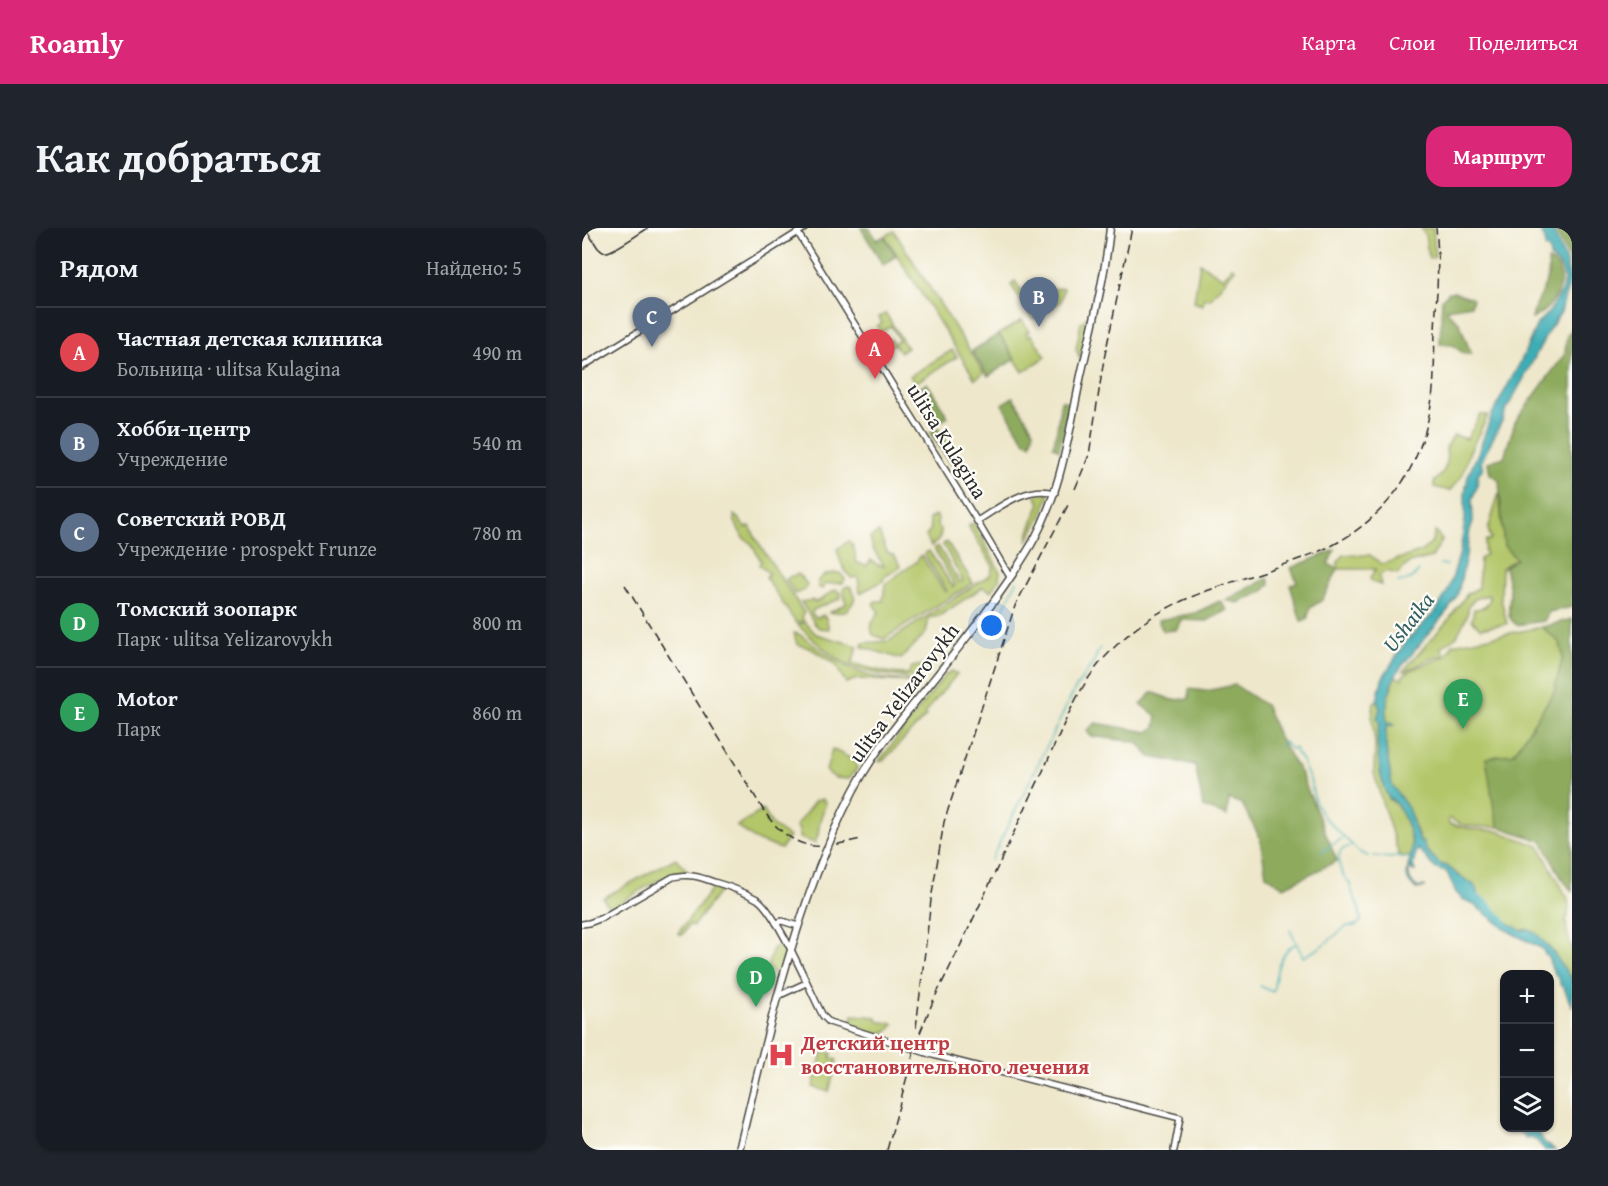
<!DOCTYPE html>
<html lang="ru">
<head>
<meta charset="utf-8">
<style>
  body { margin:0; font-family:"Gentium Book Plus",serif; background:#20242c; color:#f1f3f6 }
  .controls { position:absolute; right:18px; bottom:18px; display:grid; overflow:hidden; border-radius:12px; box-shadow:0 2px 4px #0004 }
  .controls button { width:54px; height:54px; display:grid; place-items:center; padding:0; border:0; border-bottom:2px solid #363941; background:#171b24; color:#f1f3f6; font:30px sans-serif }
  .you { position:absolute; left:410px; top:398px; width:21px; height:21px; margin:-15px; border:4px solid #fff; border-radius:50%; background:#1a73e8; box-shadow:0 0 0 9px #1a73e833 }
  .badge { display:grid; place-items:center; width:39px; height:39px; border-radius:50%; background:#db2777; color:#fff; font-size:20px; font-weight:700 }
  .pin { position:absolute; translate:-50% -50px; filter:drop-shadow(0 2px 3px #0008) }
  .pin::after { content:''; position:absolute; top:32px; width:21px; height:18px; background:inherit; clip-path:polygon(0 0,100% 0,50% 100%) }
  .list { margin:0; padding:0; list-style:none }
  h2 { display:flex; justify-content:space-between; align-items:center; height:78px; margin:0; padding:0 24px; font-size:26px }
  h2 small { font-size:20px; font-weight:400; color:#9ea1a6 }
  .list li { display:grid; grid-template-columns:39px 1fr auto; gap:18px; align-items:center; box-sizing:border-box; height:90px; padding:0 24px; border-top:2px solid #363941 }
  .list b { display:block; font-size:22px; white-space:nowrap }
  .list p { margin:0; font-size:20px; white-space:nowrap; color:#9ea1a6 }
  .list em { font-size:20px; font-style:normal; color:#9ea1a6 }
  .icon { flex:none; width:33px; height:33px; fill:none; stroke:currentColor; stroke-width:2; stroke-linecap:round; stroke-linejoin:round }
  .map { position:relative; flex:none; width:990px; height:922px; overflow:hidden; border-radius:18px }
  header { display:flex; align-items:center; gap:36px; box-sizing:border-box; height:84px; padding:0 30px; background:#db2777; color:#fff }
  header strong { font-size:28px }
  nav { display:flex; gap:33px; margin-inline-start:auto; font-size:21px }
  .intro { display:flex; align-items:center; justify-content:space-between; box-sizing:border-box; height:144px; padding:0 36px }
  h1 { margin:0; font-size:42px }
  .button { padding:15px 27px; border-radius:18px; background:#db2777; color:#fff; font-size:21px; font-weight:700 }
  main { display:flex; gap:36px; padding:0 36px }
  aside { flex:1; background:#171b24; border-radius:18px; box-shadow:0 2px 4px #0004 }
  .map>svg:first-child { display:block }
</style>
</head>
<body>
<header>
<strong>Roamly</strong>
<nav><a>Карта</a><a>Слои</a><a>Поделиться</a></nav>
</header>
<div class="intro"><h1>Как добраться</h1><a class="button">Маршрут</a></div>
<main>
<aside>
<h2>Рядом<small>Найдено: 5</small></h2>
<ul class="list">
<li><span class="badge" style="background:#e0444e">A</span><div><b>Частная детская клиника</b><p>Больница · ulitsa Kulagina</p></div><em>490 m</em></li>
<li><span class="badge" style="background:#5c6f8a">B</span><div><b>Хобби-центр</b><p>Учреждение</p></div><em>540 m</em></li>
<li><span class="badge" style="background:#5c6f8a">C</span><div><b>Советский РОВД</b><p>Учреждение · prospekt Frunze</p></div><em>780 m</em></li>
<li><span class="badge" style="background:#2e9e5b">D</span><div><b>Томский зоопарк</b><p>Парк · ulitsa Yelizarovykh</p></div><em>800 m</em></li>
<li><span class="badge" style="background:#2e9e5b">E</span><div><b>Motor</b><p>Парк</p></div><em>860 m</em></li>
</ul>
</aside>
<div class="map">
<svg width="990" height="922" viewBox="0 0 990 922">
  <rect width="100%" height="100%" fill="#fdfcf7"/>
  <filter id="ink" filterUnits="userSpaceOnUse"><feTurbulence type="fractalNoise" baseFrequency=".0167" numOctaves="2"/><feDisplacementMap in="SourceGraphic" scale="12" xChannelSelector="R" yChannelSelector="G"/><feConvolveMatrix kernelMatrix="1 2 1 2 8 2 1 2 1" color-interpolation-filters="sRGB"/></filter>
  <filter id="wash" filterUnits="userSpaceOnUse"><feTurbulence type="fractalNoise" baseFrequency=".008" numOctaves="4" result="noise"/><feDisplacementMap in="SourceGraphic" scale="24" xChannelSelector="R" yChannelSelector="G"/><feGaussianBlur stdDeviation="1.35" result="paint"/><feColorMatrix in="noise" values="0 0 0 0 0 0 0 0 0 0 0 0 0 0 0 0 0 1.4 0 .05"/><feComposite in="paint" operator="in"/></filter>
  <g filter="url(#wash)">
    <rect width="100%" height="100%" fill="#eee7cb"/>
    <g fill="#b3c669" stroke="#6f784a" stroke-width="1.5">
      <polygon points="839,0 851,0 853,29 847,31 843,7"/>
      <polygon points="312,3 402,145 393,151 303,8"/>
      <polygon points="618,35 641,50 650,39 653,41 628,71 622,70 620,77 612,74"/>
      <polygon points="433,53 456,89 451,91 429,57"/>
      <polygon points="482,60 479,74 470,79 466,77 456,62"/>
      <polygon points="304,86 325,120 318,124 312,116 308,118 305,114 309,111 312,115 317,112 309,98 299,104 295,98 300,95 297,89"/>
      <polygon points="507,87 507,89 498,131 494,121 499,95"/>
      <polygon points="440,92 447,103 444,105 446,109 449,107 464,129 441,144 417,106"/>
      <polygon points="370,122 375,129 333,155 328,148"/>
      <polygon points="898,187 906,187 888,223 880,248 868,263 852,259 852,254 860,246 865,235 864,220 872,207 885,211"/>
      <polygon points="466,265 467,268 459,289 445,314 447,304 458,275 453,267"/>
      <path d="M917 265 922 318 934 331 920 340 919 371 925 396 898 400 890 392 892 381C902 380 905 380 908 370L906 367 893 371 887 377 885 388 875 408 859 419 862 427 848 431 824 443H821L868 390 885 366 896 360 898 331 904 326 902 323 904 312H908L909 310 906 302Z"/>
      <polygon points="152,287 157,291 163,300 168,298 174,311 222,385 220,387 221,393 214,395 184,350 187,345 177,337 179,333 169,315 161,310 153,294"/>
      <path d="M354 287 356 291 355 297 359 302C359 310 356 314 349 318L344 308 349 301 347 291Z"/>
      <polygon points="392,295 418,344 417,352 409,363 401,359 357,388 347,390 344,405 319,431 280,419 281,415 307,413 408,347 411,338 387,299 387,297"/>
      <polygon points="853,303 860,312 850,329 827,335 816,346 804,343 797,348 799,357 790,354 788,350 794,341 756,341 756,334 762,327 788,327 800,336 836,325 849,316"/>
      <path d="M297 304 305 324 313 328 319 339 302 349 301 353 278 365 276 349 269 350C261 341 257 333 255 321L267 313C273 319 273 325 274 334L284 338 289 332 296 337 302 338 291 321 288 310Z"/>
      <path d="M365 314 391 355 302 411 291 407C287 397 291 392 297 384L291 376 293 373H301L303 356 334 334 339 327 363 364 365 363 342 326 347 323 371 359 373 357 352 320 356 318 377 354 381 353 361 316Z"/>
      <polygon points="253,345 258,345 263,351 261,355 243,356 240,361 236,359 236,352 244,346"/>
      <polygon points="216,346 225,356 223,362 213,366 204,352 207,349"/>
      <path d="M265 358 269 359C276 373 272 373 263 384L246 385 264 376 261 361Z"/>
      <path d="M255 362 259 366 258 371C248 374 240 378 231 382L230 386 235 390 241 387 244 390 247 401 237 400 233 396 219 374 230 372 233 374C242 372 243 365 255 362Z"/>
      <path d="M223 394 234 406 276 418 270 435C289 440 307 447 326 446L330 439 342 437 347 441 342 446H337L334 450C312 448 289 447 269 438 252 431 230 411 216 397Z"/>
      <path d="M960 399 978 415 981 428 972 464 932 526 912 581 917 599C902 598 881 601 869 591H866L867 596 890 601 916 603 957 618 986 671 987 682 984 693 985 704 990 722V753C974 736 966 709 942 701L940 703 915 689V687L898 674 885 654 865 638 858 636 844 622 841 615H839L826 580 810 558 804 520V499L811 497 805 495 804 485 806 467 808 465 812 448 820 451 821 447 829 442 864 428 871 416Z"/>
      <path d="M212 405 217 406C239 422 261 440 287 448 301 452 316 452 330 453V454L275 451 264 455 253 436 230 421 215 416Z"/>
      <polygon points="370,443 375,446 343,485 344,488 301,533 297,533 364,446"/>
      <path d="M795 473 798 481 795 490 798 496 796 510 798 546 807 571C823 580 832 611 829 629L818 628 816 624 800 574 792 545 793 516 790 490 792 474Z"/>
      <polygon points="250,521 273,533 275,541 266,551 253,550 244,543"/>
      <polygon points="240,571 244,575 238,592 236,607 233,615 217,610 217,602 214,598 233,573"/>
      <polygon points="181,582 191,598 207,609 199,621 174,612 155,598"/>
      <path d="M94 630 106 644C83 643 48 670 28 681L21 670Z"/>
      <polygon points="131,659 138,663 111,698 108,696 100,707 96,705"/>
      <polygon points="201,716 203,724 197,748 191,746 185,739 191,720"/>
      <path d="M271 787 295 789V793L312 796C301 813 285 803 269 797Z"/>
      <polygon points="240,825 250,825 249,830 255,832 247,864 231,859"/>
    </g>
    <g fill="#8eab5d" stroke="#5c6b44" stroke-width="1.5">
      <polygon points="279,0 287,0 295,12 302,8 314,28 301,37"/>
      <polygon points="972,0 990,0 990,38"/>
      <path d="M966 32C987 40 978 67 965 80 961 84 955 88 950 91 952 76 962 63 966 47 967 42 966 37 966 32Z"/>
      <polygon points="867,64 872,64 891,70 889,77 865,81 866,85 877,94 889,126 882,126 871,117 858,116 860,71"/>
      <path d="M990 101V379L967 384 962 393 935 397C922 389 928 377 928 364 927 355 924 346 923 338L934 331 922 318 917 252 908 246 906 234 922 229 933 194 983 126 985 107Z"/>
      <polygon points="417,106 433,131 406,148 390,123"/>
      <polygon points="345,155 366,189 359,193 339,159"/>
      <polygon points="431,169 452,203 449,216 443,214 420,176"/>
      <path d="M479 173H483L487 176 477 222 471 218C476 204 476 188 479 173Z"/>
      <polygon points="356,200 376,231 368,236 348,205"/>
      <polygon points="753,322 746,336 756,341 740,372 728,380 725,392 719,393 708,357 715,354 709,340"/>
      <polygon points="686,350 688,356 681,364 656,375 644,372"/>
      <polygon points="638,373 645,382 625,393 599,392 594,402 581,403 576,392 613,385"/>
      <polygon points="990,391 990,663 979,649 960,613 917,599 912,581 904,530 932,525 972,464 981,428 978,415 960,399"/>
      <polygon points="653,457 684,478 696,508 719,546 755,633 702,659 684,647 678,610 660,576 647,571 645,588 621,579 613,537 568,529 555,514 508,508 505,502 514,495 566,504 573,499 575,488 559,477 570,464 590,472 607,471 607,461 624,463"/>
    </g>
    <g fill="#3cadb5" stroke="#346c70" stroke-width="1.5">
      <path d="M957 0H969L971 3 983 31 988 51 987 57 982 72 979 84 967 102 942 150 923 184 921 191 899 234 901 240 896 246 895 259 890 271 891 293 888 302 884 327 876 366 866 382 816 443 809 457 808 465 806 467 804 485 805 495 811 496 812 497 804 499V519L810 557 826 580 838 614H841L844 622 858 636 865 638 877 648 891 656 895 662C894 680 926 694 940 703L945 701 955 706 971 724 990 752V779L982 760 978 757V753L970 741 966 729 959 720 928 704 888 674 880 671 873 663 865 644C862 643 858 643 855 641 846 636 844 626 835 621L831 637 833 643H831L828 639C825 648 828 655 836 660L843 658V659L835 661C817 652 829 635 830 620 831 609 820 581 812 573 811 572 809 572 808 571 798 562 792 508 798 496L795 490 798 481 795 473 800 451 824 413 854 383 867 361 878 324 883 291V264L886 248 896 225 910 186 939 133 955 96 967 84 980 62 982 51 980 42 976 36 968 29 967 22 963 19V12Z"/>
      <polygon points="934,900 951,900 955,902 962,914 973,922 963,922 955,913 947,909 943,911 943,907 934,903 927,905 927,903"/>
    </g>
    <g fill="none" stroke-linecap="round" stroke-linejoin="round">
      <g stroke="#3cadb5" stroke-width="1.5">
        <polyline points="858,336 865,337"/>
        <path d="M816 354C826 353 831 350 837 343"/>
        <polyline points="409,406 435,353"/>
        <polyline points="698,518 702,514 709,521 713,520 714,525 719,531 729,555 733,574 741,588 777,624 786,628"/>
        <polyline points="739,624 761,610"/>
        <polyline points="792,628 808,630 815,628 829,630"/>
        <polyline points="409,632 493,461 511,435 518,420"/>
        <path d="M708 702 721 729 736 721 765 698C771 699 775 698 779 693L777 680 768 659 769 656C759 648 753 633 759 622L770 617"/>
        <path d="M678 758 691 764C694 746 696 725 713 716"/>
      </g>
      <polyline stroke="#3cadb5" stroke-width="7" points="890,667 902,674 922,694"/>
    </g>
  </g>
  <g filter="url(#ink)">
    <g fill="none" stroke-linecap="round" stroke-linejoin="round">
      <g stroke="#484743" stroke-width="8">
        <g id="tertiary">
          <polyline points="216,5 395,293 428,349"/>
          <path d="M395 293C418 279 444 257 473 265"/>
          <polyline points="194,695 200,693 216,698"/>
          <path d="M0 696 7 695 20 690 91 649C106 645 118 649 132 654 146 658 162 664 175 671 195 684 228 763 241 788L247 794 351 827 598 890 592 922"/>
          <polyline points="196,768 224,755"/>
        </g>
      </g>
      <g stroke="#484743" stroke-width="8">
        <polyline id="secondary" points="0,139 223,0"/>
      </g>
      <g stroke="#484743" stroke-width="9">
        <g id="primary">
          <path d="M253 601C263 578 275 554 289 533 306 506 327 482 347 457 383 412 420 366 449 317 479 265 487 205 499 147 510 99 523 50 528 0"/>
          <path d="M157 922C180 827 202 731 237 640"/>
        </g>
      </g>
      <use href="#tertiary" stroke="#fff" stroke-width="5"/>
      <use href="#secondary" stroke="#fff" stroke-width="5"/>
      <use href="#primary" stroke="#fff" stroke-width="6"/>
      <path stroke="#2b2b2b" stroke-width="1.5" d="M3 0 16 20C20 23 20 25 25 24 33 23 58 5 66 0"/>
      <g stroke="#2b2b2b" stroke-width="1.5" stroke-dasharray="9 4.5" stroke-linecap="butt">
        <polyline points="493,261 507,227 522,131 550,0"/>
        <path d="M43 357 182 583C193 600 211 616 232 618 247 619 265 614 279 611"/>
        <polyline points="334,800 349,672 362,594 433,378 486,277"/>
        <path d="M305 922 335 812 352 771C390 696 424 620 460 545 479 505 494 459 525 427 573 375 622 364 686 342 708 334 731 327 751 317 810 285 841 235 850 170 853 149 852 126 853 105 854 70 858 35 854 0"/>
      </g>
      <g stroke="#484743" stroke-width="9" stroke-linecap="butt">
        <polyline id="primary-bridge" points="237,640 253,601"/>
      </g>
      <use href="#primary-bridge" stroke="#fff" stroke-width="6"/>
    </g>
  </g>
  <defs>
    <g id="hospital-bare" transform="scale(2.07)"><path d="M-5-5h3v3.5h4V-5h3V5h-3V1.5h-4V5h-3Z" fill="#e0444e" stroke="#fdfcf7" stroke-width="2.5" paint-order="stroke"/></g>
  </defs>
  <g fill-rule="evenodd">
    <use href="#hospital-bare" x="199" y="827"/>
  </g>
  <g text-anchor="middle" stroke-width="4.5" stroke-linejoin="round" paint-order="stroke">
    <g font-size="21" fill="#2b2b2b" stroke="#fdfcf7">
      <text transform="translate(365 213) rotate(58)" y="7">ulitsa Kulagina</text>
      <text transform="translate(322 465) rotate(-53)" y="7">ulitsa Yelizarovykh</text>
    </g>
    <g font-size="21" font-weight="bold" fill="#be3a42" stroke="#fdfcf7" text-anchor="start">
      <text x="219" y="822">Детский центр<tspan x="219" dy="24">восстановительного лечения</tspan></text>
    </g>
    <g font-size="22" font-style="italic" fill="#325f62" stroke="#fdfcf7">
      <text transform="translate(826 394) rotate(-52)" y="8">Ushaika</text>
    </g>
  </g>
</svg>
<div class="controls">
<button>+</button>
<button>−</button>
<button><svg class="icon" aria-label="layers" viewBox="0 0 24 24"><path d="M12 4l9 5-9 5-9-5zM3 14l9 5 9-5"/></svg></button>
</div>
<div class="you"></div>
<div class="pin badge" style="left:293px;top:151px;background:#e0444e">A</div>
<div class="pin badge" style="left:457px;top:99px;background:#5c6f8a">B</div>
<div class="pin badge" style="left:70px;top:119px;background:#5c6f8a">C</div>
<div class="pin badge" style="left:174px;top:779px;background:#2e9e5b">D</div>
<div class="pin badge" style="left:881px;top:501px;background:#2e9e5b">E</div>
</div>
</main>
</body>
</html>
